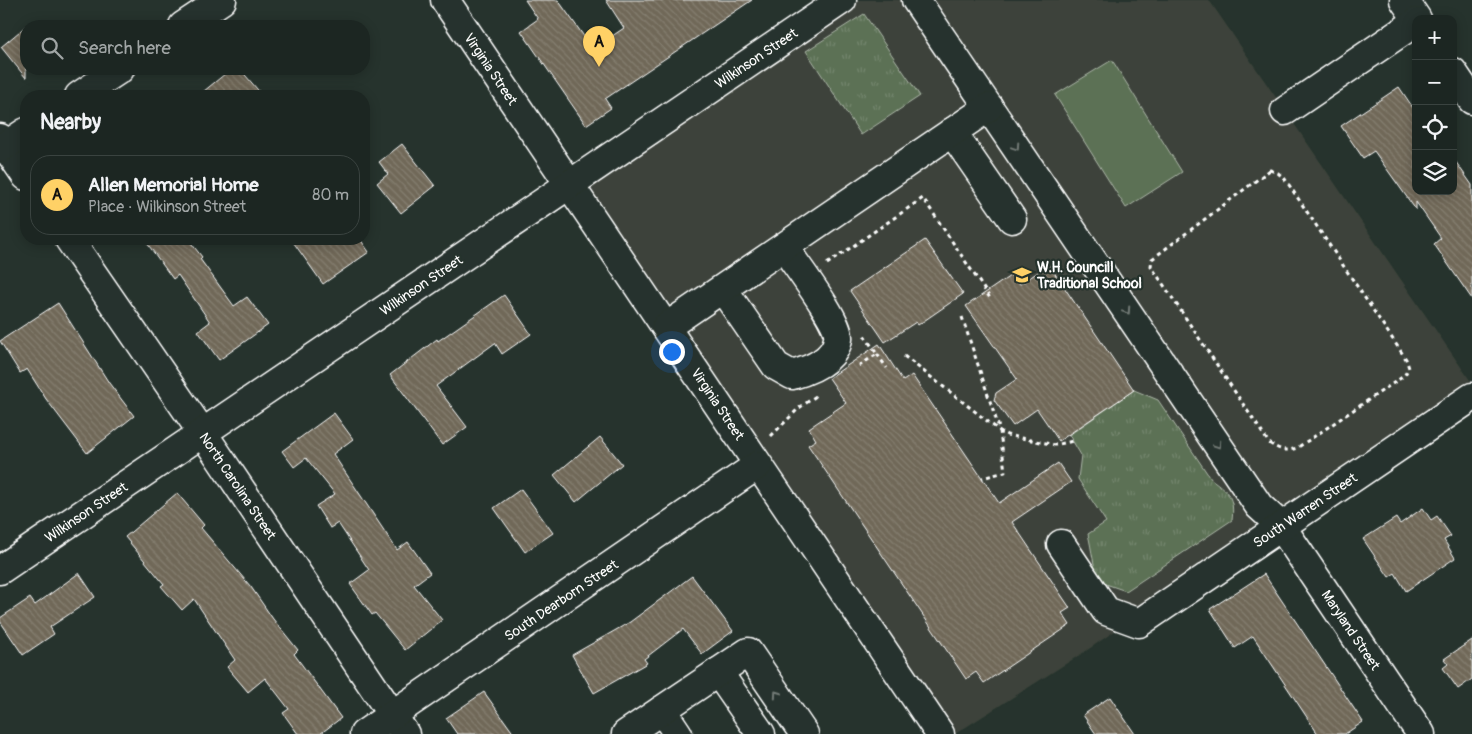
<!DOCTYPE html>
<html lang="en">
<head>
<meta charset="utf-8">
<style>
  body { margin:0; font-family:Pangolin,sans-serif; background:#29322f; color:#f1f3f6 }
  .controls { position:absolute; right:15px; top:15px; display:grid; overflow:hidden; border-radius:10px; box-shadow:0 2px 12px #0003 }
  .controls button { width:45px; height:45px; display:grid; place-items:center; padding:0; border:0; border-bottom:1px solid #3a4340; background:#1c2622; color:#f1f3f6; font:25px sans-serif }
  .you { position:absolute; left:671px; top:351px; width:18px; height:18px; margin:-12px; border:4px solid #fff; border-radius:50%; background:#1a73e8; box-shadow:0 0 0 8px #1a73e833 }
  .badge { display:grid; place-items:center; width:32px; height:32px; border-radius:50%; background:#ffd166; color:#111; font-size:16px; font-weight:700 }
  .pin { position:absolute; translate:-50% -41px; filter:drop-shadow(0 1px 2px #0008) }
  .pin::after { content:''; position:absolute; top:26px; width:18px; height:15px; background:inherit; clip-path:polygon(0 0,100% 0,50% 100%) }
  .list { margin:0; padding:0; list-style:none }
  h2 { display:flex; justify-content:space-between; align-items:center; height:65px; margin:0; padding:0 20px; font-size:21px }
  h2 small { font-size:16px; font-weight:400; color:#a0a5a5 }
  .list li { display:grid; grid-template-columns:32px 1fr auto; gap:15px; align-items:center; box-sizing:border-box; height:80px; margin:0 10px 10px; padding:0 10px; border:1px solid #3a4340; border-radius:20px }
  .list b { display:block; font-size:19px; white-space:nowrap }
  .list p { margin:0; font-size:16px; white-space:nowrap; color:#a0a5a5 }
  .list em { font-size:16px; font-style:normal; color:#a0a5a5 }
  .icon { flex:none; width:28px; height:28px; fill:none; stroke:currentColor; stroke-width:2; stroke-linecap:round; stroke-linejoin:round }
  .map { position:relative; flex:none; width:1472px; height:734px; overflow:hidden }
  .search { position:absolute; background:#1c2622; box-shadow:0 2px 12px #0003; left:20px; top:20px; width:350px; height:55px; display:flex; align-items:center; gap:12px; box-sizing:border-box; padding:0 18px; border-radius:20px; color:#a0a5a5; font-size:19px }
  .panel { position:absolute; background:#1c2622; box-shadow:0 2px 12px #0003; left:20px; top:90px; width:350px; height:155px; border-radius:20px }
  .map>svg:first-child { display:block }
</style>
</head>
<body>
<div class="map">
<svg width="1472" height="734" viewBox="0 0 1472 734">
  <defs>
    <pattern id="park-tufts" width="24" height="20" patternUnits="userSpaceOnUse" patternTransform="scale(1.25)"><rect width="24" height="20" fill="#5c7155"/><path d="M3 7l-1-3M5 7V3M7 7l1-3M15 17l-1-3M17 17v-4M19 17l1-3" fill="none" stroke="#74866e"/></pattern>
    <pattern id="building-back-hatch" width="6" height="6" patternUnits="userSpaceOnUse" patternTransform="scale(1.25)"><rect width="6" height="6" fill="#706858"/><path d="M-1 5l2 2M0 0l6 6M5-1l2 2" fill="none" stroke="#857f71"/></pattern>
  </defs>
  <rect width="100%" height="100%" fill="#26332d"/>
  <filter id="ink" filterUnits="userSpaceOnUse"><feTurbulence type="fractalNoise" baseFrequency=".02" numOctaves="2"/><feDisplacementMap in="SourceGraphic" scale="10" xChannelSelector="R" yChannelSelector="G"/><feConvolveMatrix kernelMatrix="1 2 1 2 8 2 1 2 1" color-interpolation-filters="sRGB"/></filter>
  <g filter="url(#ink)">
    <polygon fill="#3c433a" points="823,0 1209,0 1472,383 1086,651 955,734 949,734 574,169"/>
    <g fill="url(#park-tufts)" stroke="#aeb8aa">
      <polygon points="864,14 920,96 861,135 806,51"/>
      <path d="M1134 390 1158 400 1211 479C1228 491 1235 498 1232 520L1126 591 1100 582C1093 567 1092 550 1088 534L1106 522 1078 479 1081 455 1069 435Z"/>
    </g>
    <polygon fill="#5c7155" stroke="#aeb8aa" points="1112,60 1182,172 1126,208 1055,95"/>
    <g fill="url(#building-back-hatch)" stroke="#fff">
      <polygon points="525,0 558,0 593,49 624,28 606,0 752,0 605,99 611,108 586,125 521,31 538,19"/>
      <polygon points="26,26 26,78 1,47"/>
      <polygon points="231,69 240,69 263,96 198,96"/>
      <polygon points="1399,87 1416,112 1416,191 1453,191 1453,158 1472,185 1472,299 1434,244 1441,238 1416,202 1416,210 1374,151 1363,158 1341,126"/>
      <polygon points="402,144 435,186 401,213 377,183 388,174 379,162"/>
      <polygon points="144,239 188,239 202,257 200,259 234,306 247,297 268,325 219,360 198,331 210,322 178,275 173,279"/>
      <polygon points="291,239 360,239 369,252 323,284"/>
      <polygon points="925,240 963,294 918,325 916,322 885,342 850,291"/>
      <polygon points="1049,265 1134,390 1059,441 1037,409 1013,426 994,400 996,393 1017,379 966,306 1013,274 1020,284"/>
      <polygon points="504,295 531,334 502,354 495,343 436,386 467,427 442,445 390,375 437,339 438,341"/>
      <polygon points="58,303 109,383 134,416 87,453 46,399 27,369 20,373 0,341"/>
      <polygon points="879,344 903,381 912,375 999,503 1058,463 1071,482 1012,522 1070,608 1062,613 1070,625 984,683 976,672 966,679 808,445 816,440 809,428 846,403 829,378"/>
      <polygon points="334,413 353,439 333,454 397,550 408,542 430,573 414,585 442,620 405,650 375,613 372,615 350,584 369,570 338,523 330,528 316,506 335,494 306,458 294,467 282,451"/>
      <polygon points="600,437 622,464 576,502 554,475"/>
      <polygon points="521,489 553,533 525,552 494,508"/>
      <polygon points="177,493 204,525 201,528 251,587 273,619 298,650 294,654 341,718 320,734 298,734 283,713 289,709 265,678 248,692 227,667 235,660 194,599 182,610 161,586 164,584 125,537"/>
      <polygon points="1423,508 1431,520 1437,516 1451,536 1444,540 1455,558 1406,591 1395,573 1389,577 1363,539 1396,518 1400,524"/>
      <polygon points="79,573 95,597 50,627 54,634 23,655 0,621 0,618 30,598 35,605"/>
      <polygon points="1264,574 1363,722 1345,734 1318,734 1253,636 1235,648 1210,609"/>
      <polygon points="692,576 733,631 702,654 683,629 644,659 647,663 594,693 572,655 630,622"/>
      <polygon points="1472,640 1472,679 1458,689 1443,668 1448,664 1444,659"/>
      <polygon points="484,692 514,734 457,734 446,718"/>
      <polygon points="1110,697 1135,734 1096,734 1083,715"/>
    </g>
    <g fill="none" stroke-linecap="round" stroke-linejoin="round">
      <g stroke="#fff" stroke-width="31">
        <g id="minor">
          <polyline points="445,0 940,734"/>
          <polyline points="916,0 1259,506 1281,526 1421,734"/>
          <polyline points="1404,0 1417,19"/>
          <polyline points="183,26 222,0"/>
          <polyline points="1453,72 1472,100"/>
          <polyline points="79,96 120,69"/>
          <polyline points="1285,111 1416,22"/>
          <polyline points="952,132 1012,219"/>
          <polyline points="0,138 26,176"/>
          <polyline points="0,149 26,132"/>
          <polyline points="69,239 217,454 405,734"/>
          <path d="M723 289 776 366 792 375C810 370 835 360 838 339 841 323 795 264 784 247"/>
          <polyline points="666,327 989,107"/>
          <polyline points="1061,544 1106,611 1139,623 1472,397"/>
          <polyline points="0,570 842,0"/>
          <polyline points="718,672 761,734"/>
          <polyline points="662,710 678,734"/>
          <polyline points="364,734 758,465"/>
          <polyline points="626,734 748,652 804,734"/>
        </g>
      </g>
      <g stroke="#fff" stroke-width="3" stroke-dasharray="4 4" stroke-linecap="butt">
        <path d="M1270 170 1278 173 1285 179 1406 359 1409 368 1404 376 1297 448C1285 452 1280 450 1269 443L1151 266 1152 259Z"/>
        <polyline points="827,264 923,198 990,298"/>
        <polyline points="962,317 1000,431 1005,472 982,478"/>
        <polyline points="877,354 887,368"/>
        <polyline points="904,356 1000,431 1007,435 1055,445 1073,441"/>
        <polyline points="859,366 877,354 864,335"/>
        <polyline points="771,436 799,408 816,396"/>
      </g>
      <use href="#minor" stroke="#26332d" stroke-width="28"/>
    </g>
    <defs><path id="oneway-chevron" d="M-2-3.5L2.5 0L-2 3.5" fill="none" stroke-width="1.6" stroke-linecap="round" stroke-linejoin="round" transform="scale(1.25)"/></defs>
    <g stroke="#727a76">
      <use href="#oneway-chevron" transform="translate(1016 147) rotate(56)"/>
      <use href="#oneway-chevron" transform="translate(1127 311) rotate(56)"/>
      <use href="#oneway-chevron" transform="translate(1218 445) rotate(56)"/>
      <use href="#oneway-chevron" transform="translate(777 694) rotate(-125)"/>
    </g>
  </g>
  <defs>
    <g id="school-bare" transform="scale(1.5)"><path d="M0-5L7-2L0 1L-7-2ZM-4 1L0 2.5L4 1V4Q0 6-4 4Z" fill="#ffd166" stroke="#26332d" stroke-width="2.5" paint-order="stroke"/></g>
  </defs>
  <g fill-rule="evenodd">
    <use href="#school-bare" x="1022" y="275"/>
  </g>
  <g text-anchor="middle" stroke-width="4.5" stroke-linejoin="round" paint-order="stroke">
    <g font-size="14" fill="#fff" stroke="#26332d">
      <text transform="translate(756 58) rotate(-34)" y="5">Wilkinson Street</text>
      <text transform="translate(491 69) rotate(56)" y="5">Virginia Street</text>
      <text transform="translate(421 285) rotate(-34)" y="5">Wilkinson Street</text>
      <text transform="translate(718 404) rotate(56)" y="5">Virginia Street</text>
      <text transform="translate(238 486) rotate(56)" y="5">North Carolina Street</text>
      <text transform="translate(1305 510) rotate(-34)" y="5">South Warren Street</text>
      <text transform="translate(86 512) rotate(-34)" y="5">Wilkinson Street</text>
      <text transform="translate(561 600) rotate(-34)" y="5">South Dearborn Street</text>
      <text transform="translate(1351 630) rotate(56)" y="5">Maryland Street</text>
    </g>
    <g font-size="14" font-weight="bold" fill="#fff" stroke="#26332d" text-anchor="start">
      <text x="1037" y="272">W.H. Councill<tspan x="1037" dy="16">Traditional School</tspan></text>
    </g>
  </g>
</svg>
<div class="controls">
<button>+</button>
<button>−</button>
<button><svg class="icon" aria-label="locate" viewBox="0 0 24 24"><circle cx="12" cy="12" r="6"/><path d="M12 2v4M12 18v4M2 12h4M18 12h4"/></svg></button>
<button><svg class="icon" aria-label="layers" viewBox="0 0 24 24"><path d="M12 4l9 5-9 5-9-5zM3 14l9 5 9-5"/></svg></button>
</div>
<div class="you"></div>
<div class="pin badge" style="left:599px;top:67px">A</div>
<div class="search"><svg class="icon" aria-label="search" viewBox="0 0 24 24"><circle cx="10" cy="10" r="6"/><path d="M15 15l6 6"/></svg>Search here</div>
<section class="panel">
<h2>Nearby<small></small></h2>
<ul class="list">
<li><span class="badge">A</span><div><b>Allen Memorial Home</b><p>Place · Wilkinson Street</p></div><em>80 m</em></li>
</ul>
</section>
</div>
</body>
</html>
